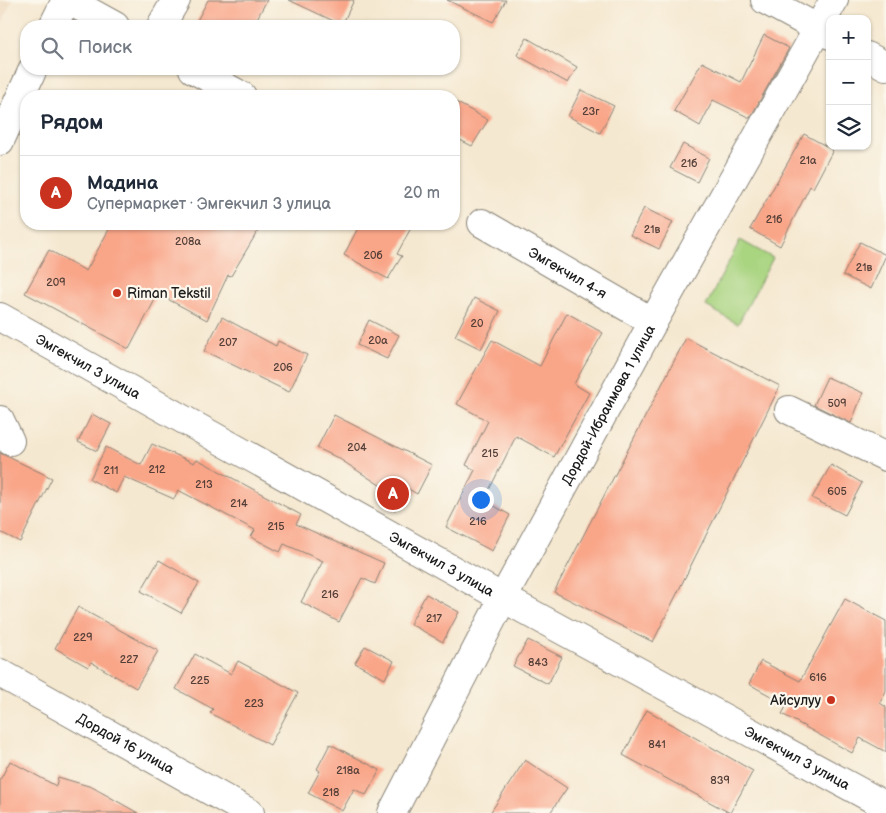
<!DOCTYPE html>
<html lang="ru">
<head>
<meta charset="utf-8">
<style>
  body { margin:0; font-family:"Balsamiq Sans",sans-serif; background:#f6f6f7; color:#1f2937 }
  .controls { position:absolute; right:15px; top:15px; display:grid; overflow:hidden; border-radius:10px; box-shadow:0 1px 4px #0004 }
  .controls button { width:45px; height:45px; display:grid; place-items:center; padding:0; border:0; border-bottom:1px solid #e0e1e3; background:#fff; color:#1f2937; font:25px sans-serif }
  .you { position:absolute; left:480px; top:499px; width:18px; height:18px; margin:-12px; border:4px solid #fff; border-radius:50%; background:#1a73e8; box-shadow:0 0 0 8px #1a73e833 }
  .badge { display:grid; place-items:center; width:32px; height:32px; border-radius:50%; background:#c8321e; color:#fff; font-size:16px; font-weight:700 }
  .pin { position:absolute; translate:-50% -50%; border:2px solid #fff; box-shadow:0 1px 5px #0006 }
  .list { margin:0; padding:0; list-style:none }
  h2 { display:flex; justify-content:space-between; align-items:center; height:65px; margin:0; padding:0 20px; font-size:21px }
  h2 small { font-size:16px; font-weight:400; color:#747a83 }
  .list li { display:grid; grid-template-columns:32px 1fr auto; gap:15px; align-items:center; box-sizing:border-box; height:75px; padding:0 20px; border-top:1px solid #e0e1e3 }
  .list b { display:block; font-size:19px; white-space:nowrap }
  .list p { margin:0; font-size:16px; white-space:nowrap; color:#747a83 }
  .list em { font-size:16px; font-style:normal; color:#747a83 }
  .icon { flex:none; width:28px; height:28px; fill:none; stroke:currentColor; stroke-width:2; stroke-linecap:round; stroke-linejoin:round }
  .map { position:relative; flex:none; width:886px; height:813px; overflow:hidden }
  .search { position:absolute; background:#fff; box-shadow:0 1px 4px #0004; left:20px; top:20px; width:440px; height:55px; display:flex; align-items:center; gap:12px; box-sizing:border-box; padding:0 18px; border-radius:20px; color:#747a83; font-size:19px }
  .panel { position:absolute; background:#fff; box-shadow:0 1px 4px #0004; left:20px; top:90px; width:440px; height:140px; border-radius:20px }
  .map>svg:first-child { display:block }
</style>
</head>
<body>
<div class="map">
<svg width="886" height="813" viewBox="0 0 886 813">
  <rect width="100%" height="100%" fill="#fbf7ec"/>
  <filter id="ink" filterUnits="userSpaceOnUse"><feTurbulence type="fractalNoise" baseFrequency=".02" numOctaves="2"/><feDisplacementMap in="SourceGraphic" scale="10" xChannelSelector="R" yChannelSelector="G"/><feConvolveMatrix kernelMatrix="1 2 1 2 8 2 1 2 1" color-interpolation-filters="sRGB"/></filter>
  <filter id="wash" filterUnits="userSpaceOnUse"><feTurbulence type="fractalNoise" baseFrequency=".0096" numOctaves="4" result="noise"/><feDisplacementMap in="SourceGraphic" scale="20" xChannelSelector="R" yChannelSelector="G"/><feGaussianBlur stdDeviation="1.12" result="paint"/><feColorMatrix in="noise" values="0 0 0 0 0 0 0 0 0 0 0 0 0 0 0 0 0 1.4 0 .05"/><feComposite in="paint" operator="in"/></filter>
  <g filter="url(#wash)">
    <rect width="100%" height="100%" fill="#f5e8d0"/>
    <polygon fill="#edd7bb" points="0,0 12,0 0,28"/>
    <polygon fill="#a9d480" stroke="#62784e" points="740,240 773,258 738,324 706,306"/>
    <g id="blocks">
      <g fill="#f9a588">
        <polygon points="208,0 267,0 253,26 194,26"/>
        <polygon points="289,0 354,0 342,25"/>
        <polygon points="447,0 506,0 493,22"/>
        <polygon points="764,35 789,48 750,118 713,100 700,126 674,111 702,62 741,82"/>
        <polygon points="527,38 577,67 568,83 517,55"/>
        <polygon points="581,90 614,106 600,133 568,116"/>
        <polygon points="454,101 488,120 472,146 454,137"/>
        <polygon points="804,134 833,150 813,188 810,186 780,246 750,229"/>
        <polygon points="683,144 709,158 697,182 670,168"/>
        <polygon points="644,208 673,222 659,249 630,235"/>
        <polygon points="112,224 262,224 231,276 228,275 207,320 158,294 129,349 25,293 49,250 86,271"/>
        <polygon points="360,224 413,224 397,254 402,256 388,279 344,255"/>
        <polygon points="860,242 886,255 871,289 843,275"/>
        <polygon points="474,298 500,311 481,349 455,336"/>
        <polygon points="567,313 603,333 574,384 589,393 554,457 516,436 484,500 510,515 492,551 446,527 475,470 466,465 488,421 457,404 492,340 540,366"/>
        <polygon points="222,317 276,346 278,341 307,355 289,392 204,351"/>
        <polygon points="369,320 399,335 387,359 357,345"/>
        <polygon points="686,338 780,386 653,642 554,592"/>
        <polygon points="827,377 863,393 851,423 814,405"/>
        <polygon points="92,414 111,424 97,451 78,442"/>
        <polygon points="334,415 432,465 417,494 407,488 395,510 379,500 386,489 338,458 317,448"/>
        <polygon points="152,444 194,463 197,459 301,515 296,524 384,563 375,584 362,578 339,622 301,602 323,561 284,544 280,552 251,537 255,530 178,490 174,499 124,477 116,493 90,479 106,447 141,465"/>
        <polygon points="0,453 52,478 20,542 0,532"/>
        <polygon points="831,465 862,483 845,515 812,498"/>
        <polygon points="159,560 199,583 181,613 141,591"/>
        <polygon points="426,594 459,612 443,642 410,624"/>
        <polygon points="845,599 886,621 886,691 880,703 886,707 886,752 860,738 852,753 782,714 787,705 749,684 761,661 800,681"/>
        <polygon points="78,607 158,651 136,688 91,662 88,667 55,648"/>
        <polygon points="528,640 562,657 548,684 513,666"/>
        <polygon points="365,646 394,661 385,679 355,663"/>
        <polygon points="195,654 231,674 238,661 298,693 270,745 210,713 213,709 176,689"/>
        <polygon points="647,710 753,771 730,813 623,755"/>
        <polygon points="330,744 380,770 366,795 354,789 342,811 308,793 320,771 317,769"/>
        <polygon points="525,760 567,788 550,813 490,813"/>
        <polygon points="10,761 56,786 58,777 92,787 138,813 0,813 0,780"/>
      </g>
    </g>
  </g>
  <g filter="url(#ink)">
    <use href="#blocks" fill-opacity="0" stroke="#888276" stroke-width="1"/>
    <g fill="none" stroke-linecap="round" stroke-linejoin="round">
      <g stroke="#888276" stroke-width="30">
        <g id="minor">
          <polyline points="68,0 115,26"/>
          <polyline points="765,0 830,35"/>
          <polyline points="162,24 176,0"/>
          <polyline points="867,56 886,66"/>
          <polyline points="193,69 242,96"/>
          <path id="s1" d="M482 223 653 322"/>
          <path id="s2" d="M0 317 503 598 886 806"/>
          <polyline points="789,410 886,457"/>
          <polyline points="0,420 10,441"/>
          <path id="s3" d="M0 673 250 813"/>
          <path id="s4" d="M392 813 503 598 653 322 834 0"/>
        </g>
      </g>
      <g stroke="#888276" stroke-width="30">
        <g id="major">
          <polyline points="53,26 66,0"/>
          <polyline points="0,141 33,69"/>
        </g>
      </g>
      <use href="#minor" stroke="#fff" stroke-width="28"/>
      <use href="#major" stroke="#fff" stroke-width="28"/>
    </g>
  </g>
  <g fill="#c8321e" stroke="#fbf7ec" stroke-width="2">
    <circle cx="117" cy="293" r="5"/>
    <circle cx="831" cy="700" r="5"/>
  </g>
  <g text-anchor="middle" stroke-width="4.5" stroke-linejoin="round" paint-order="stroke">
    <g font-size="11" fill="#533e37">
      <text x="591" y="115">23г</text>
      <text x="808" y="164">21а</text>
      <text x="689" y="167">21б</text>
      <text x="774" y="223">21б</text>
      <text x="652" y="233">21в</text>
      <text x="188" y="245">208а</text>
      <text x="373" y="259">20б</text>
      <text x="864" y="271">21в</text>
      <text x="56" y="286">209</text>
      <text x="477" y="327">20</text>
      <text x="378" y="344">20а</text>
      <text x="228" y="346">207</text>
      <text x="283" y="371">206</text>
      <text x="837" y="407">509</text>
      <text x="357" y="451">204</text>
      <text x="490" y="457">215</text>
      <text x="157" y="473">212</text>
      <text x="111" y="474">211</text>
      <text x="204" y="488">213</text>
      <text x="837" y="495">605</text>
      <text x="239" y="507">214</text>
      <text x="478" y="525">216</text>
      <text x="276" y="530">215</text>
      <text x="330" y="598">216</text>
      <text x="434" y="622">217</text>
      <text x="83" y="641">229</text>
      <text x="129" y="663">227</text>
      <text x="538" y="666">843</text>
      <text x="818" y="681">616</text>
      <text x="200" y="684">225</text>
      <text x="254" y="707">223</text>
      <text x="657" y="748">841</text>
      <text x="348" y="774">218а</text>
      <text x="720" y="784">839</text>
      <text x="331" y="796">218</text>
    </g>
    <g font-size="14" fill="#1c1c1c" stroke="#fbf7ec">
      <text dy="5" stroke="none"><textPath href="#s1" startOffset="99">Эмгекчил 4-я</textPath></text>
      <text dy="5" stroke="none"><textPath href="#s2" startOffset="101">Эмгекчил 3 улица</textPath></text>
      <text dy="5" stroke="none"><textPath href="#s4" startOffset="462">Дордой-Ибраимова 1 улица</textPath></text>
      <text dy="5" stroke="none"><textPath href="#s2" startOffset="506">Эмгекчил 3 улица</textPath></text>
      <text dy="5" stroke="none"><textPath href="#s3" startOffset="144">Дордой 16 улица</textPath></text>
      <text dy="5" stroke="none"><textPath href="#s2" startOffset="911">Эмгекчил 3 улица</textPath></text>
    </g>
    <g font-size="14" fill="#1c1c1c" stroke="#fbf7ec" text-anchor="start">
      <text x="127" y="298">Riman Tekstil</text>
      <text x="821" y="705" text-anchor="end">Айсулуу</text>
    </g>
  </g>
</svg>
<div class="controls">
<button>+</button>
<button>−</button>
<button><svg class="icon" aria-label="layers" viewBox="0 0 24 24"><path d="M12 4l9 5-9 5-9-5zM3 14l9 5 9-5"/></svg></button>
</div>
<div class="you"></div>
<div class="pin badge" style="left:393px;top:494px">A</div>
<div class="search"><svg class="icon" aria-label="search" viewBox="0 0 24 24"><circle cx="10" cy="10" r="6"/><path d="M15 15l6 6"/></svg>Поиск</div>
<section class="panel">
<h2>Рядом<small></small></h2>
<ul class="list">
<li><span class="badge">A</span><div><b>Мадина</b><p>Супермаркет · Эмгекчил 3 улица</p></div><em>20 m</em></li>
</ul>
</section>
</div>
</body>
</html>
